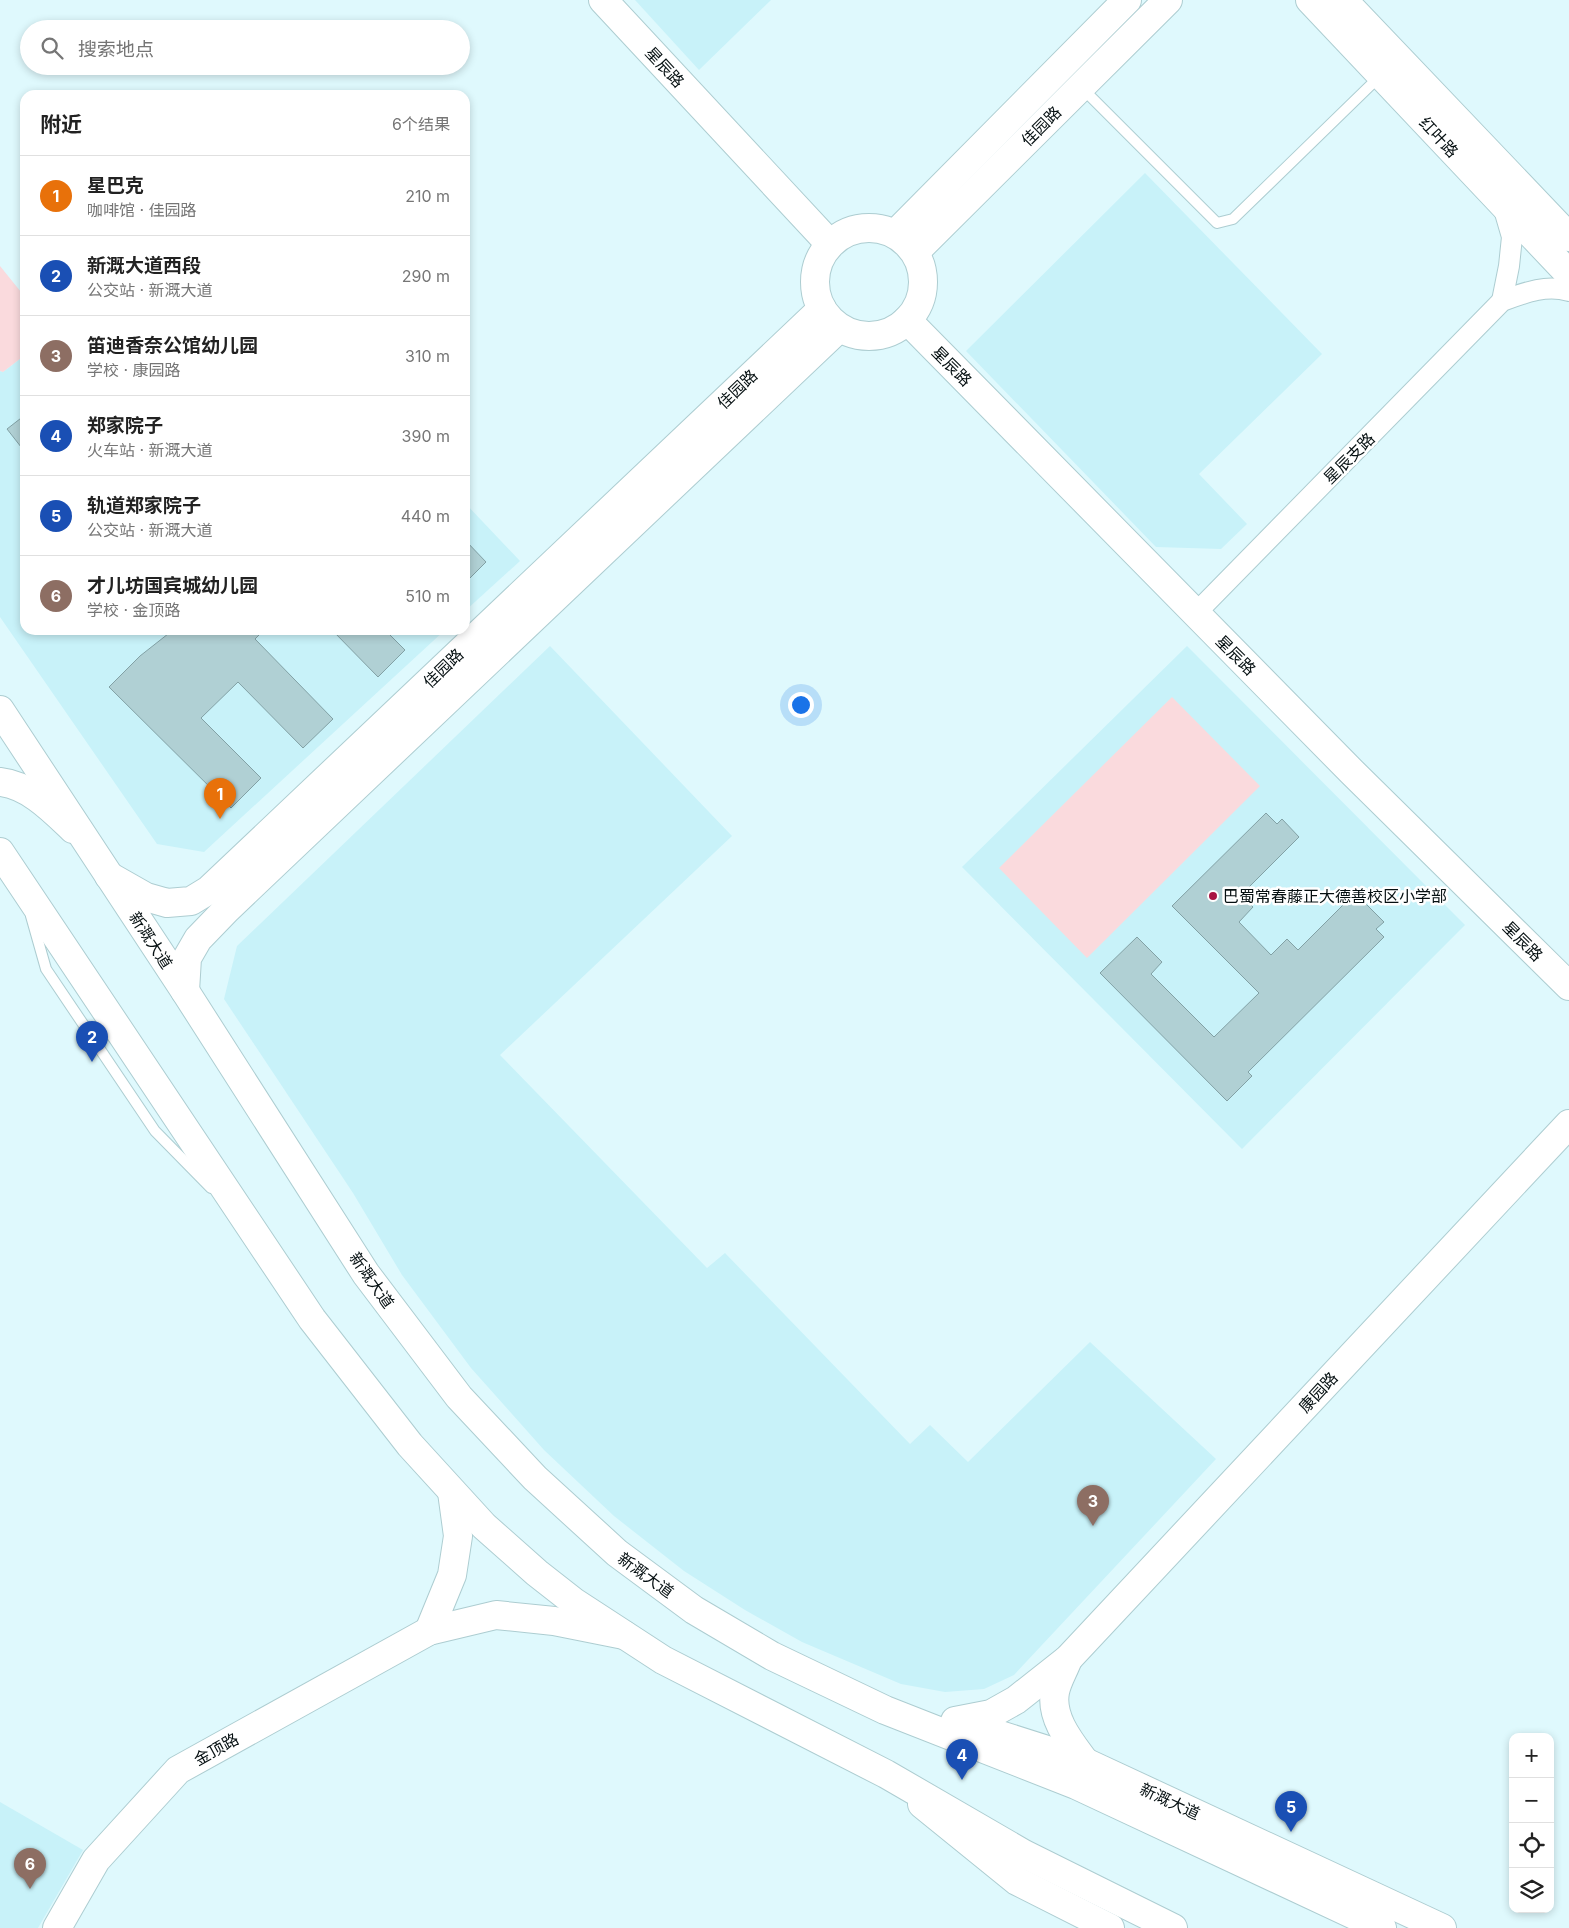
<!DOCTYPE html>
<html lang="zh">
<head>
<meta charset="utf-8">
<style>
  body { margin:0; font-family:Inter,"Noto Sans SC",sans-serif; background:#f6f6f6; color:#222 }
  .controls { position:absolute; right:15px; bottom:15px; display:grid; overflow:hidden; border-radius:10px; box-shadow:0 2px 8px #0003 }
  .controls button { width:45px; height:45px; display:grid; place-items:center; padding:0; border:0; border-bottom:1px solid #e0e0e0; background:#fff; color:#222; font:25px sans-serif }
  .you { position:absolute; left:800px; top:704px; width:18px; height:18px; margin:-12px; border:4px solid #fff; border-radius:50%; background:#1a73e8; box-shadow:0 0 0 8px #1a73e833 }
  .badge { display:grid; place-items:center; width:32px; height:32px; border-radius:50%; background:#0b8043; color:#fff; font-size:16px; font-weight:700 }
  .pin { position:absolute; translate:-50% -41px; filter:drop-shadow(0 1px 2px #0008) }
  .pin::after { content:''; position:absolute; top:26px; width:18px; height:15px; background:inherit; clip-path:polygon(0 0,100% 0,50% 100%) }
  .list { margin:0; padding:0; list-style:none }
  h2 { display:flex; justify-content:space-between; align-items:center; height:65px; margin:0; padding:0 20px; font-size:21px }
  h2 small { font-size:16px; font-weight:400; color:#767676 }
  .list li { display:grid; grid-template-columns:32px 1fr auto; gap:15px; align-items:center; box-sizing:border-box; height:80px; padding:0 20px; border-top:1px solid #e0e0e0 }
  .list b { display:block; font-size:19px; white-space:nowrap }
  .list p { margin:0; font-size:16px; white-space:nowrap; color:#767676 }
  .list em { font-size:16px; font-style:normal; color:#767676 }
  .icon { flex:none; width:28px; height:28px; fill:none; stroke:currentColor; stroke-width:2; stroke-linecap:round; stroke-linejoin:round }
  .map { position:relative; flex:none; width:1569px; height:1928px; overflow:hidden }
  .search { position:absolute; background:#fff; box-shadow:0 2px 8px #0003; left:20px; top:20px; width:450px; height:55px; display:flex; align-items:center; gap:12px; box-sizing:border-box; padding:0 18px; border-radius:28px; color:#767676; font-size:19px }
  .panel { position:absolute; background:#fff; box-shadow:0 2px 8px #0003; left:20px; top:90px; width:450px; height:545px; border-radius:15px }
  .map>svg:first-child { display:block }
</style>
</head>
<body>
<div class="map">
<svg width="1569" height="1928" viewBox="0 0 1569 1928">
  <rect width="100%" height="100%" fill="#dff9fd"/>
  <g fill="#c8f2f9">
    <polygon points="635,0 771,0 699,70"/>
    <polygon points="1145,173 1322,354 1199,474 1247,524 1221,549 1156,547 966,351"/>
    <polygon points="25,355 25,630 445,630 204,852 157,844 0,617 0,371 3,372"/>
    <polygon points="465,503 520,561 465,611"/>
    <polygon points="550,646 732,836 500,1055 707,1268 725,1253 910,1444 930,1425 968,1462 1090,1342 1216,1459 1014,1675 984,1689 945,1692 901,1684 802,1642 745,1610 684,1571 614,1516 544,1450 471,1368 402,1275 353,1193 224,999 237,946"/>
    <polygon points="1187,646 1465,925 1242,1149 962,867"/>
    <polygon points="0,1802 83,1850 38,1928 0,1928"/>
  </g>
  <g fill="#fadadd">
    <polygon points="0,266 25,297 25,355 3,372 0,371"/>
    <polygon points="1172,697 1260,786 1087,958 999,868"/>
  </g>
  <g fill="#b0d0d4" stroke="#82a1a5">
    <polygon points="25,415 25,452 7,429"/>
    <polygon points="465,540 486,562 465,583"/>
    <polygon points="173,630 264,630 255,639 333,719 303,748 238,682 201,718 261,778 231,808 109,687 140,656"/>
    <polygon points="332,630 385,630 405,650 378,677"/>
    <polygon points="1266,813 1277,824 1282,819 1299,837 1241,895 1253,907 1239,922 1271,955 1287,939 1298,950 1355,893 1384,922 1376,929 1384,937 1248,1072 1252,1076 1227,1101 1100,973 1137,937 1162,962 1151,974 1214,1037 1259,993 1172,906"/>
  </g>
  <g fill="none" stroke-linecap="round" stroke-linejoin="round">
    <g stroke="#adcdd1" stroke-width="12">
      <g id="lane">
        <polyline points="1082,88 1217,223 1233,219 1380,76"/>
        <polyline points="31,916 46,969 155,1131 211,1188"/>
      </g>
    </g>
    <g stroke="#adcdd1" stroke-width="22">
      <g id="street">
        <polyline points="1502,301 1509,266 1512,237 1503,206"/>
        <path d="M1195 614 1502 301C1524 293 1546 284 1569 291"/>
      </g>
    </g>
    <g stroke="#adcdd1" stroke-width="30">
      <g id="secondary">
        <polyline points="603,0 830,244"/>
        <polyline points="1310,0 1569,274"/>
        <polyline points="1343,0 1569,237"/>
        <circle cx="869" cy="282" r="54"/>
        <polyline points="895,234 1127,0"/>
        <polyline points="915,252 1168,0"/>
        <polyline points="907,320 1352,772 1569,986"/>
        <path d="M0 782C29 785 53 810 73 829"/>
        <polyline points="109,876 146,897 167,903 191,901 209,890 822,309"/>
        <polyline points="185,991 187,958 198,939 227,909 839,328"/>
        <polyline points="429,1631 452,1575 458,1536 452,1492"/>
        <path d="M1068 1659C1064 1670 1057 1681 1055 1692 1050 1718 1071 1743 1085 1762"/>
        <polyline points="955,1721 991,1714 1016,1700 1068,1659 1569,1124"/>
        <polyline points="959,1722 1085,1762 1442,1928"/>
        <polyline points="922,1804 1017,1881 1110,1928"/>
        <polyline points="57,1928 96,1860 178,1770 429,1631 496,1615 554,1621 624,1635"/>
      </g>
    </g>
    <g stroke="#adcdd1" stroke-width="30">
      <g id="primary">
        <polyline points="0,710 185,991 366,1274 459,1397 535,1478 617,1553 694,1610 772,1656 885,1710 1076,1785 1382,1928"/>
        <polyline points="0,852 312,1319 410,1445 484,1526 537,1573 574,1602 663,1660 886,1774 1024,1854 1173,1928"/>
      </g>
    </g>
    <use href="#lane" stroke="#fff" stroke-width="10"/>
    <use href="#street" stroke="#fff" stroke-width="20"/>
    <use href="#secondary" stroke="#fff" stroke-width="28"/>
    <use href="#primary" stroke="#fff" stroke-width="28"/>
  </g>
  <circle fill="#a91442" stroke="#fff" stroke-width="2" cx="1213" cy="896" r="5"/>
  <g text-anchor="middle" stroke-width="5" stroke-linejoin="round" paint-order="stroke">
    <g font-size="16" fill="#050f11" stroke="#fff">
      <text transform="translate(665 67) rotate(47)" y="6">星辰路</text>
      <text transform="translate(1041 126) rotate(-45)" y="6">佳园路</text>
      <text transform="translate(1439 137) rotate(47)" y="6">红叶路</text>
      <text transform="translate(952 366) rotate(45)" y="6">星辰路</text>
      <text transform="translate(737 389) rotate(-44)" y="6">佳园路</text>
      <text transform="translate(1349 458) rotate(-45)" y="6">星辰支路</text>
      <text transform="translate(1236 655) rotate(45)" y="6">星辰路</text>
      <text transform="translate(443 668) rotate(-44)" y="6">佳园路</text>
      <text transform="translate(151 940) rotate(57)" y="6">新溉大道</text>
      <text transform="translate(1523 941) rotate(45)" y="6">星辰路</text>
      <text transform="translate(372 1280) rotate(55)" y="6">新溉大道</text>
      <text transform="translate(1318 1392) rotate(-47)" y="6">康园路</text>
      <text transform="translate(646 1575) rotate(36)" y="6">新溉大道</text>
      <text transform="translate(216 1749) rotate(-29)" y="6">金顶路</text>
      <text transform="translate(1170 1801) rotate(25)" y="6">新溉大道</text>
    </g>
    <g font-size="16" fill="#050f11" stroke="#fff" text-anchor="start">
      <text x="1223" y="902">巴蜀常春藤正大德善校区小学部</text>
    </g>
  </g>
</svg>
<div class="controls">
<button>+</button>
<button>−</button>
<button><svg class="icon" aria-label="locate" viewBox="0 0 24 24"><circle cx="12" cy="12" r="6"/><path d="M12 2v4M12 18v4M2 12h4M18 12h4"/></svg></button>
<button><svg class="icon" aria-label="layers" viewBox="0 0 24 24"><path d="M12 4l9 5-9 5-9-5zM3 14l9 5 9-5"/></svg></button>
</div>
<div class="you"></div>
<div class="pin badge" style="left:220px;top:819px;background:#e8710a">1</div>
<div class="pin badge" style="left:92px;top:1062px;background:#1a4fb4">2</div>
<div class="pin badge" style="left:1093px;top:1526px;background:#8d6e63">3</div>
<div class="pin badge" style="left:962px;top:1780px;background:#1a4fb4">4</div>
<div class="pin badge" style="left:1291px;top:1832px;background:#1a4fb4">5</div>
<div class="pin badge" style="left:30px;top:1889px;background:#8d6e63">6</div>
<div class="search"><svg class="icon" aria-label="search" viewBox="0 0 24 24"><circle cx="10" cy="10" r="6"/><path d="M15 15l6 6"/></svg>搜索地点</div>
<section class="panel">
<h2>附近<small>6个结果</small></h2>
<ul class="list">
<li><span class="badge" style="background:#e8710a">1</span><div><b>星巴克</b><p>咖啡馆 · 佳园路</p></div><em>210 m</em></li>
<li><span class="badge" style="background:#1a4fb4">2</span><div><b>新溉大道西段</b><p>公交站 · 新溉大道</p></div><em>290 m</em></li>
<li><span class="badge" style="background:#8d6e63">3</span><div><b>笛迪香奈公馆幼儿园</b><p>学校 · 康园路</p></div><em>310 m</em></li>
<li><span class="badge" style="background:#1a4fb4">4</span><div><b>郑家院子</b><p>火车站 · 新溉大道</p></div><em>390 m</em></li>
<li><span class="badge" style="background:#1a4fb4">5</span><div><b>轨道郑家院子</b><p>公交站 · 新溉大道</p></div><em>440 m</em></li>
<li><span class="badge" style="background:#8d6e63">6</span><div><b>才儿坊国宾城幼儿园</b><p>学校 · 金顶路</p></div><em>510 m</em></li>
</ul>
</section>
</div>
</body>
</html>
